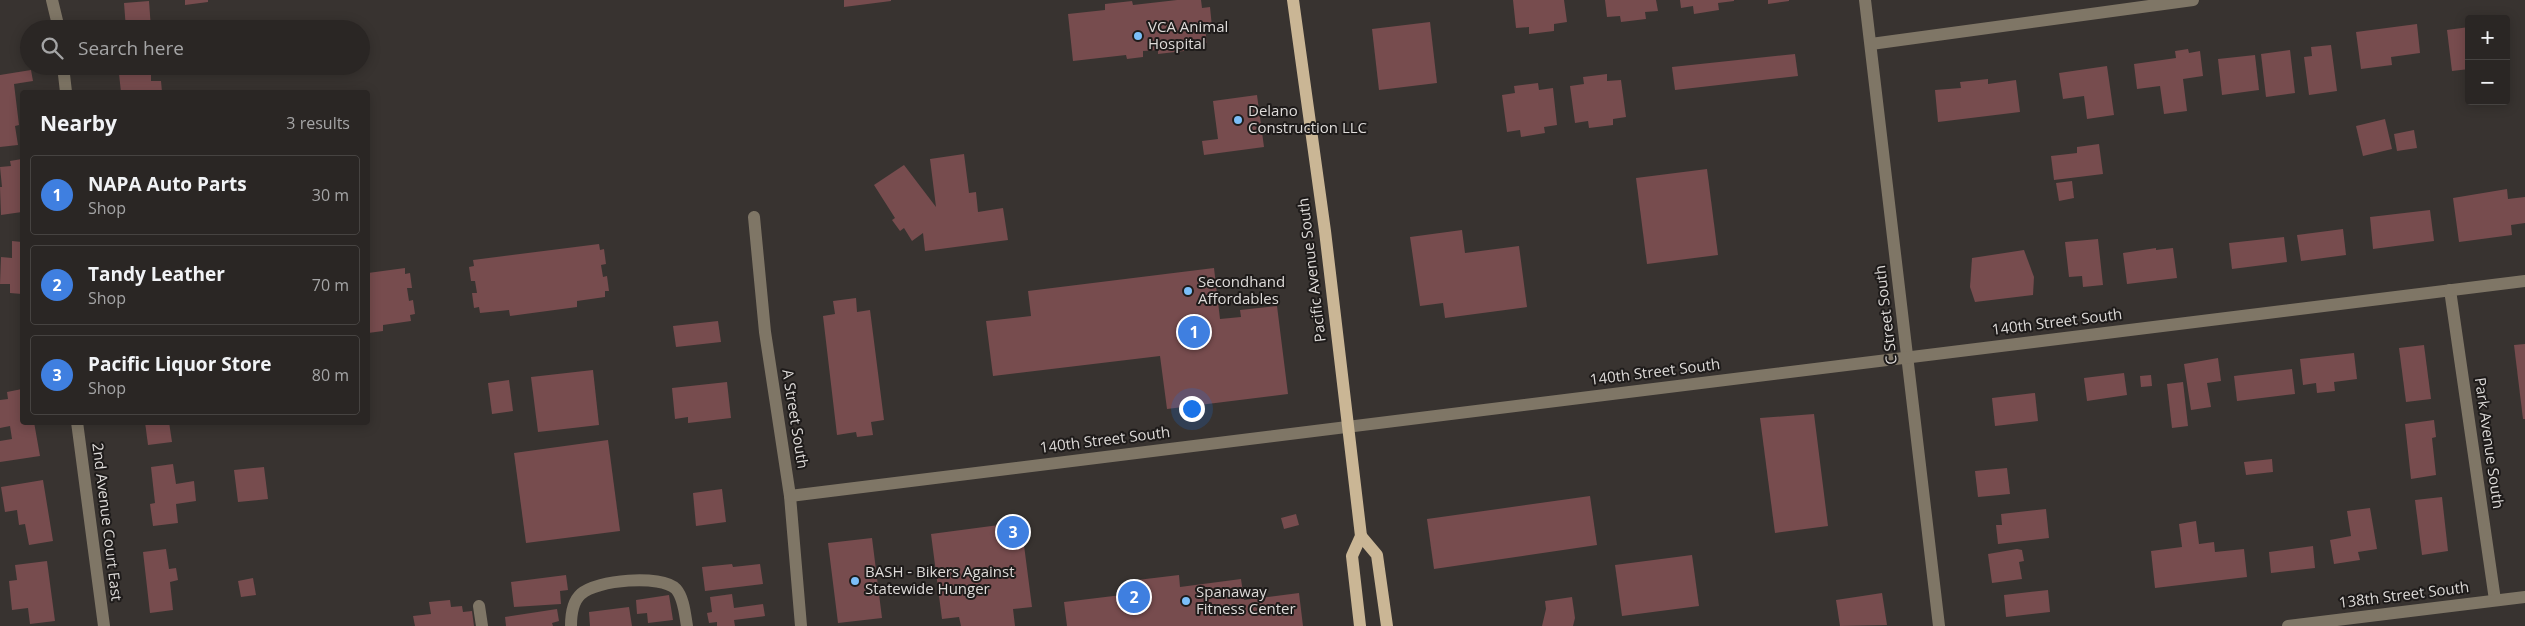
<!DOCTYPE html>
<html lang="en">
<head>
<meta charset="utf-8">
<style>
  body { margin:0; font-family:"Open Sans",sans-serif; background:#363231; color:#f1f3f6 }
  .controls { position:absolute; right:15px; top:15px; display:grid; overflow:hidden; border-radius:5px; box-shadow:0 2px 12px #0003 }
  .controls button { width:45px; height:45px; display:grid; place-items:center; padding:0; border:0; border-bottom:1px solid #464341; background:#2a2624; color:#f1f3f6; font:25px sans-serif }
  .you { position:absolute; left:1191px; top:408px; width:18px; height:18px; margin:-12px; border:4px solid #fff; border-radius:50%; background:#1a73e8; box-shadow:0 0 0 8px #1a73e833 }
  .badge { display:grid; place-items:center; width:32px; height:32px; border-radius:50%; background:#db2777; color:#fff; font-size:16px; font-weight:700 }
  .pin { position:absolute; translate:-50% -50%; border:2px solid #fff; box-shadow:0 1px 5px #0006 }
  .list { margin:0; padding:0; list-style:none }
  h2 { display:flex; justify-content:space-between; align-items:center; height:65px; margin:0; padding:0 20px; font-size:21px }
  h2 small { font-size:16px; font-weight:400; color:#a5a5a6 }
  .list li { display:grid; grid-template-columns:32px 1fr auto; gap:15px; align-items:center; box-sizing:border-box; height:80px; margin:0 10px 10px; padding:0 10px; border:1px solid #464341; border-radius:5px }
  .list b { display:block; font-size:19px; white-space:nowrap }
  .list p { margin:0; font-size:16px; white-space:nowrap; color:#a5a5a6 }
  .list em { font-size:16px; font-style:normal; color:#a5a5a6 }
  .icon { flex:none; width:28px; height:28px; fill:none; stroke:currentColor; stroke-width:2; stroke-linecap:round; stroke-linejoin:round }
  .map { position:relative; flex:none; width:2525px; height:626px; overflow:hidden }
  .search { position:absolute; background:#2a2624; box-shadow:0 2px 12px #0003; left:20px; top:20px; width:350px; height:55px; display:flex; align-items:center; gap:12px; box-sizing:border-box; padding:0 18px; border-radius:28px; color:#a5a5a6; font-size:19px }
  .panel { position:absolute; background:#2a2624; box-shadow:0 2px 12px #0003; left:20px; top:90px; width:350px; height:335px; border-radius:5px }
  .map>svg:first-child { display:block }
</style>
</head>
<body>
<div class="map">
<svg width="2525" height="626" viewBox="0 0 2525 626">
  <rect width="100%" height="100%" fill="#383330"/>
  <g fill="#774c4e">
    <polygon points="185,0 208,0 208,2 185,5"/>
    <polygon points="844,0 891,0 891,1 844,7"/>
    <polygon points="1177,0 1201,0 1202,8 1210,7 1212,27 1205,28 1207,43 1183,46 1184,51 1158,54 1158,50 1143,51 1143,57 1127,59 1126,55 1073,61 1068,14 1105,10 1105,4 1132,1 1133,5"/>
    <polygon points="1513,0 1564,0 1567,22 1554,24 1554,31 1529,34 1529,27 1516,28"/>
    <polygon points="1605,0 1656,0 1658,11 1645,12 1646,19 1621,22 1620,16 1607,17"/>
    <polygon points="1680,0 1734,0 1734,1 1718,3 1719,10 1694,14 1693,6 1681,8"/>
    <polygon points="1768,0 1789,0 1789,1 1768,4"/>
    <polygon points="149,1 151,29 126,29 124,3"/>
    <polygon points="1430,22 1437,83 1379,90 1372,29"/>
    <polygon points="2417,24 2420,53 2391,57 2392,65 2361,69 2356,32"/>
    <polygon points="2469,27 2469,69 2452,71 2447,30"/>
    <polygon points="2331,45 2337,91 2309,95 2304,57 2312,56 2311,47"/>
    <polygon points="2188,49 2189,53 2200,51 2203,76 2183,79 2187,111 2164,114 2160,86 2137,89 2134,64 2176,58 2175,51"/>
    <polygon points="2290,50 2295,93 2266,97 2261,54"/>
    <polygon points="1795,54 1798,76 1675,90 1672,67"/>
    <polygon points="2255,55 2259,90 2222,95 2218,59"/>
    <polygon points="2107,66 2114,115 2087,119 2084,96 2063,99 2059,73"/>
    <polygon points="31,70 33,81 14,84 19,125 15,126 18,145 0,147 0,75"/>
    <polygon points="151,71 151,81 161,81 162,92 121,92 119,74"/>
    <polygon points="1607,74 1607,81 1621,80 1626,117 1613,119 1613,125 1589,128 1588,121 1575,123 1570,86 1584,84 1583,77"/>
    <polygon points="1988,79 1988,84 2016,80 2020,112 1938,122 1935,90 1961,88 1960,82"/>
    <polygon points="1538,83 1539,90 1553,88 1557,125 1544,127 1545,133 1521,137 1520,130 1507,132 1502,95 1515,93 1514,86"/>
    <polygon points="1257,95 1264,147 1204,155 1202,141 1218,139 1213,101"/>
    <polygon points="2385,119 2392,149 2363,156 2356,126"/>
    <polygon points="2414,130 2417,148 2397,151 2394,134"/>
    <polygon points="2099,144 2103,174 2054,180 2051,156 2077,153 2077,147"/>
    <polygon points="964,154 969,193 976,192 978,212 1003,208 1008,240 925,251 923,233 912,241 904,228 900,231 892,220 895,218 874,185 904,165 936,207 930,159"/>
    <polygon points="22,159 22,212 1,215 0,187 2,187 0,167 11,166 10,161"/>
    <polygon points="1707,169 1718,255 1647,264 1636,178"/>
    <polygon points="2072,181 2074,198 2059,201 2056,183"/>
    <polygon points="2507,189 2508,199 2525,197 2525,223 2511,225 2512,235 2459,242 2453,198"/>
    <polygon points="2430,210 2434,241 2373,249 2370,217"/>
    <polygon points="2343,229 2346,255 2301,261 2297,235"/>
    <polygon points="1462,230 1465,253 1519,246 1527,307 1445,318 1443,303 1420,306 1410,237"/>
    <polygon points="2284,237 2287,262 2232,269 2229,243"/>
    <polygon points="2098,239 2103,285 2083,287 2082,276 2069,277 2065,242"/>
    <polygon points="12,241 22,242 22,294 10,293 10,284 0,284 1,257 12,258"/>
    <polygon points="599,244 600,250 604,249 606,264 601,265 603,277 607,276 609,291 605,291 605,297 577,301 577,307 510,316 509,310 480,313 479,307 474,308 472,293 477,293 475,281 471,281 469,267 474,266 473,260"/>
    <polygon points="2156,248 2156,250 2173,248 2177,278 2127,284 2123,253"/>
    <polygon points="2024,250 2034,277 2033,295 1975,302 1970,287 1972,258"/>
    <polygon points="405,268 405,274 410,273 412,288 407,288 409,301 413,300 415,314 410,315 411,321 383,325 383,331 368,333 368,273"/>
    <polygon points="1214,268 1220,319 1241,317 1240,310 1277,306 1288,394 1167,409 1160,356 993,376 986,321 1031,316 1028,291"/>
    <polygon points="856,298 857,312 870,310 884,420 871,422 873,435 857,437 856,432 837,435 823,316 835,314 833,301"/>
    <polygon points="718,321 721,342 676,347 673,326"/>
    <polygon points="2525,344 2525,419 2523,419 2514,345"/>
    <polygon points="2424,345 2431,399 2406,402 2399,348"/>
    <polygon points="2354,353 2357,379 2334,382 2335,391 2317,393 2316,383 2303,385 2300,359"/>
    <polygon points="2218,358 2221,381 2207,383 2211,407 2191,410 2184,364"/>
    <polygon points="2292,369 2295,394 2237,401 2234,376"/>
    <polygon points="593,370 599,425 538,432 531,377"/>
    <polygon points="2124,373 2127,395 2087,401 2084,378"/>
    <polygon points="2151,375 2152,386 2141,387 2140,376"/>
    <polygon points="509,380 513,411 492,414 488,383"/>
    <polygon points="727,382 731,418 688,423 688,417 675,419 672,388"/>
    <polygon points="2183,382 2188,426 2172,428 2167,384"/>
    <polygon points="22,389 22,422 34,422 40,456 0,462 0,441 12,439 10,426 0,428 0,400 8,399 7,392"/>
    <polygon points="2035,393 2038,421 1995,426 1992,398"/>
    <polygon points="1814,414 1828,526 1775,533 1760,418"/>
    <polygon points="2434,420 2436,437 2432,438 2436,475 2411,479 2405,424"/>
    <polygon points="145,422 169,422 172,442 148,445"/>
    <polygon points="608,440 620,531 526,543 514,453"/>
    <polygon points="2272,459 2273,472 2246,475 2244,462"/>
    <polygon points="173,464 176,484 194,481 196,501 176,504 178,523 153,526 150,504 155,503 151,467"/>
    <polygon points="264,467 268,499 238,502 234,470"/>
    <polygon points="2007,468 2010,494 1978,497 1975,471"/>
    <polygon points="43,480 53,541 29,545 25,524 19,525 17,510 5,512 1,487"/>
    <polygon points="722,489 726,522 696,526 693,493"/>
    <polygon points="1590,496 1597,545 1434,569 1427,519"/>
    <polygon points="2442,497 2448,551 2422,555 2415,500"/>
    <polygon points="2370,508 2377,549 2358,552 2360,560 2334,564 2330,540 2351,536 2347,511"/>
    <polygon points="2046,509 2049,538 1998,544 1996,525 2002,525 2001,514"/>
    <polygon points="1296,514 1299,525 1284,529 1281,518"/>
    <polygon points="2196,521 2199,544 2214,542 2215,552 2244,549 2247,577 2155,588 2151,551 2182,547 2179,524"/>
    <polygon points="1021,522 1032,607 1013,609 1015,626 961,626 959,617 942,619 931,534"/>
    <polygon points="872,538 882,618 838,623 828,543"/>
    <polygon points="2313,546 2315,568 2271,573 2269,552"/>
    <polygon points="166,549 169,569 176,568 178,580 170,582 173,610 150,613 143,552"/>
    <polygon points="2017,549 2022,550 2024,561 2019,562 2022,579 1992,583 1988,554"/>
    <polygon points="1692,555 1699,606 1622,616 1615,565"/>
    <polygon points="47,561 55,621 30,624 28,608 12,610 9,581 17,580 15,565"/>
    <polygon points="732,564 733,567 760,564 763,584 705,591 702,567"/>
    <polygon points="566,575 568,590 560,591 561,604 514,607 511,582"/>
    <polygon points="1179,575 1180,587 1241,579 1244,600 1299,593 1303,626 1067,626 1064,602 1130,594 1129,581"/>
    <polygon points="253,578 256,595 241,597 238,581"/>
    <polygon points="2048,590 2050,612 2006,617 2004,595"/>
    <polygon points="1882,593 1887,625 1840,626 1836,600"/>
    <polygon points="732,594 734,608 763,604 765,616 734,620 735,626 717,626 717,622 709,623 707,613 712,612 710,597"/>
    <polygon points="669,595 673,620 648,623 647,613 637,614 636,600"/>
    <polygon points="1572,597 1575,618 1573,626 1542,626 1546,609 1545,601"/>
    <polygon points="450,600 451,607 462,606 463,612 472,611 474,626 415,626 413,616 431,614 429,602"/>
    <polygon points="629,607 632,626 590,626 589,612"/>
    <polygon points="557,609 559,621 552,623 553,626 506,626 505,617"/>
  </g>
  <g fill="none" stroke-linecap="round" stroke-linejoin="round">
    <g stroke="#7f7666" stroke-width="12">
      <polyline points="52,0 59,29"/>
      <polyline points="1865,0 1939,626"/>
      <polyline points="1871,44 2193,0"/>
      <polyline points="63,66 66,92"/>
      <polyline points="754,217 765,332 790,496 801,626"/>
      <polyline points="2450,290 2495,600"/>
      <polyline points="77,422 104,626"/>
      <polyline points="790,496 2525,281"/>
      <polyline points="479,606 482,626"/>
      <path d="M571 626C571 615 572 602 581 594 596 580 661 574 676 589 684 598 685 615 687 626"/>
      <polyline points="2288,626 2525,597"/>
    </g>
    <g stroke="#cab695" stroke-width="12">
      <polyline points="1293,0 1325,231 1361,536 1352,556 1360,626"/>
      <polyline points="1361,536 1377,555 1387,626"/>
    </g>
  </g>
  <g fill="#7bbef8" stroke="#1e1b1a" stroke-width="2">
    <circle cx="1138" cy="36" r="5"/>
    <circle cx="1238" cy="120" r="5"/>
    <circle cx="1188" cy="291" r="5"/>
    <circle cx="855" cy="581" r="5"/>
    <circle cx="1186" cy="601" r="5"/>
  </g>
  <g text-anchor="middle" stroke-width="4" stroke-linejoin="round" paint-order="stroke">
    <g font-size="15" fill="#dedbd9" stroke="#1e1b1a" text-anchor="start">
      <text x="1148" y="32">VCA Animal<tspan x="1148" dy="17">Hospital</tspan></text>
      <text x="1248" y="116">Delano<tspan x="1248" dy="17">Construction LLC</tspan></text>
      <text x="1198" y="287">Secondhand<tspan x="1198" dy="17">Affordables</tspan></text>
      <text x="865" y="577">BASH - Bikers Against<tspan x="865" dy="17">Statewide Hunger</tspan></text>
      <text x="1196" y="597">Spanaway<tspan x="1196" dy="17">Fitness Center</tspan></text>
    </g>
    <g font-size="15" fill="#dedbd9" stroke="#1e1b1a">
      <text transform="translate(1312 270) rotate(-97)" y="5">Pacific Avenue South</text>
      <text transform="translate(1886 315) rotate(-97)" y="5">C Street South</text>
      <text transform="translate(2057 322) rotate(-7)" y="5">140th Street South</text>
      <text transform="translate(1655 372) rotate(-7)" y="5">140th Street South</text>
      <text transform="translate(795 419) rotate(81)" y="5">A Street South</text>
      <text transform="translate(1105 440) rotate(-7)" y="5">140th Street South</text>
      <text transform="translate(2489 443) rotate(82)" y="5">Park Avenue South</text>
      <text transform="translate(107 522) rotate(83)" y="5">2nd Avenue Court East</text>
      <text transform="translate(2404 595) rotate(-7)" y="5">138th Street South</text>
    </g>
  </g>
</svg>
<div class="controls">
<button>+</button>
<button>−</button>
</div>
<div class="you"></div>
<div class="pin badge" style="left:1194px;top:332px;background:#3f7fe0">1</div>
<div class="pin badge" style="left:1134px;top:597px;background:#3f7fe0">2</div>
<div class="pin badge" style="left:1013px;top:532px;background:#3f7fe0">3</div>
<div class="search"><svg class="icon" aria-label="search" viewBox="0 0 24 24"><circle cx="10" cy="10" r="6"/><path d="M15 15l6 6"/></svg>Search here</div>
<section class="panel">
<h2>Nearby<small>3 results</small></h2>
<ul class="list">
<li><span class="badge" style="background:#3f7fe0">1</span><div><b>NAPA Auto Parts</b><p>Shop</p></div><em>30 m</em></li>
<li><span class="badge" style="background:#3f7fe0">2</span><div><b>Tandy Leather</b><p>Shop</p></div><em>70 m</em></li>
<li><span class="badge" style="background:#3f7fe0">3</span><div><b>Pacific Liquor Store</b><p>Shop</p></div><em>80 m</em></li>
</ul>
</section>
</div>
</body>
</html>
